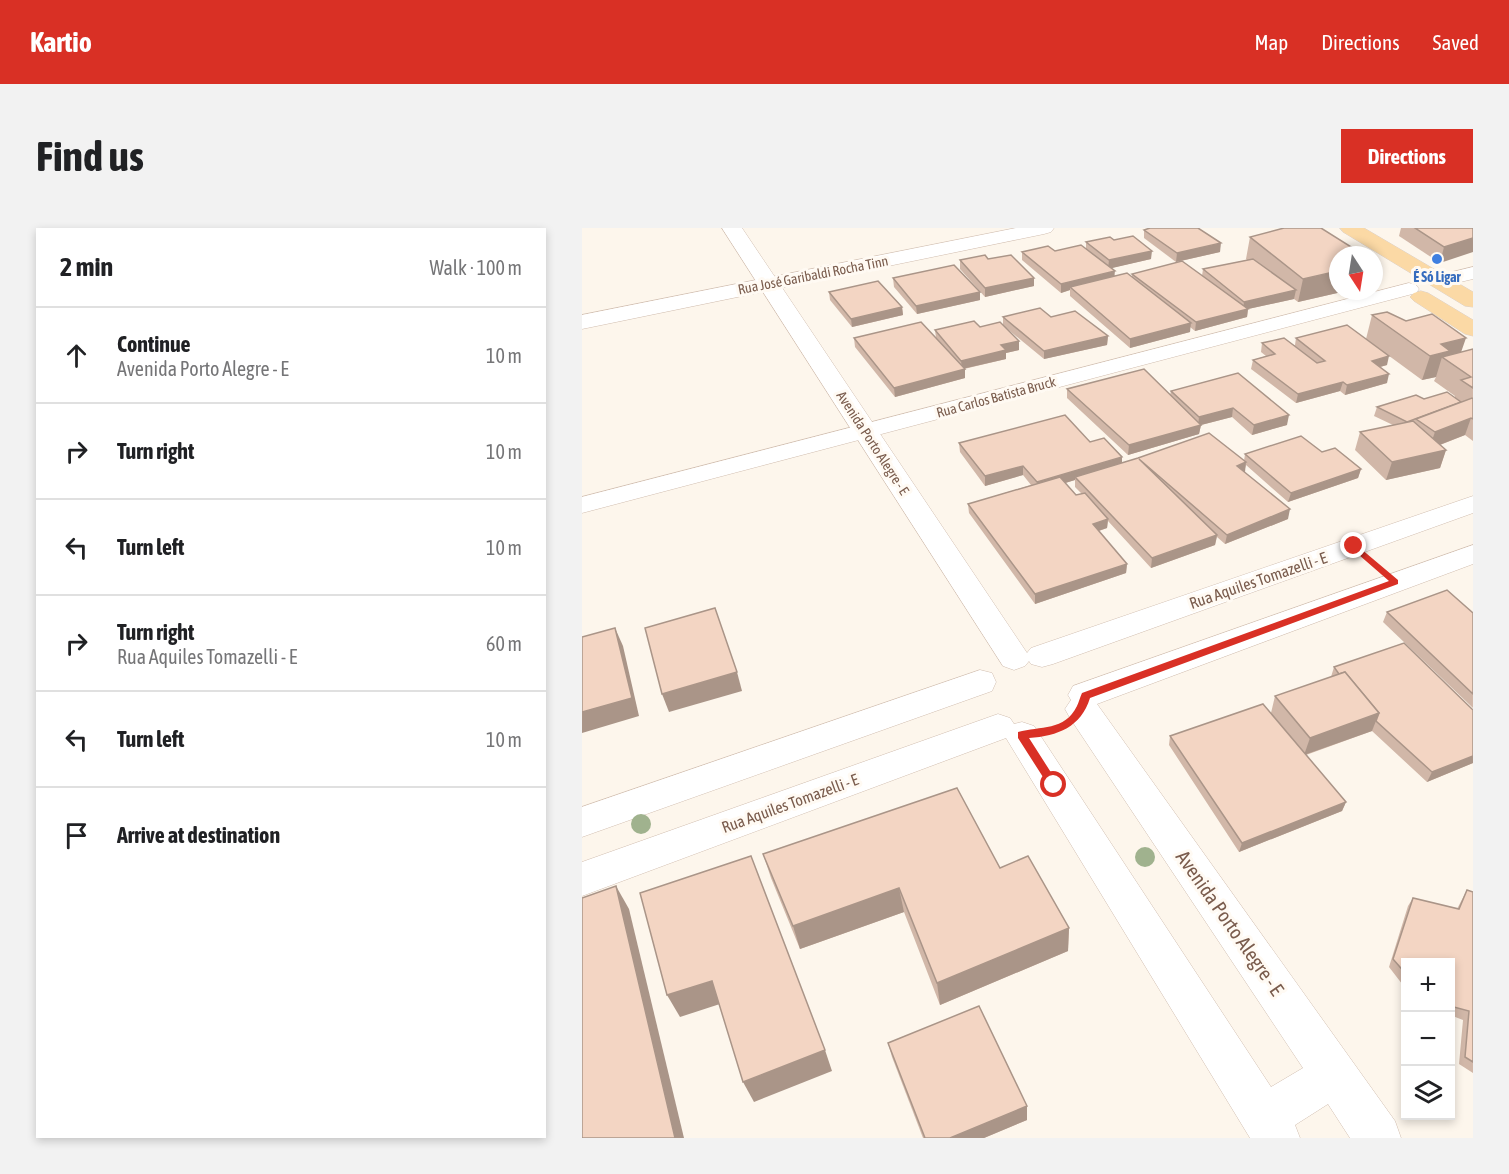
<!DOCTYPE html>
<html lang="en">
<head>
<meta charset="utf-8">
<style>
  body { margin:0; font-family:"Asap Condensed",sans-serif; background:#f2f2f2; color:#202124 }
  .controls { position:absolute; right:18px; bottom:18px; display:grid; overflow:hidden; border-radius:0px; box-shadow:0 3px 9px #0003 }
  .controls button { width:54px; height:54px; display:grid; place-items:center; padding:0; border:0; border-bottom:2px solid #e0e0e0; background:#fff; color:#202124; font:30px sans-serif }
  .compass { position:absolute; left:747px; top:18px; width:54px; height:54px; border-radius:50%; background:#fff; box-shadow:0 3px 9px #0003; rotate:168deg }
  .stop { position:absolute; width:18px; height:18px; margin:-14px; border:4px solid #d93025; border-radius:50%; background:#fff }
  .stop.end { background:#d93025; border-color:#fff; box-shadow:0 2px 6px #0008 }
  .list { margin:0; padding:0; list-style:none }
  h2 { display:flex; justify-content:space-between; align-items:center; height:78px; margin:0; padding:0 24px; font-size:26px }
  h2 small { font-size:20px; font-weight:400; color:#757577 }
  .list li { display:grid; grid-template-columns:39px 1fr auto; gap:18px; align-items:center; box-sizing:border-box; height:96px; padding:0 24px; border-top:2px solid #e0e0e0 }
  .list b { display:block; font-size:22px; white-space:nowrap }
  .list p { margin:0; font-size:20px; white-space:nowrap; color:#757577 }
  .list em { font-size:20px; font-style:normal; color:#757577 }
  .icon { flex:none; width:33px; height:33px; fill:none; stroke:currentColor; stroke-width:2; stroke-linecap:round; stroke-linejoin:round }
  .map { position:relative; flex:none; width:891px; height:910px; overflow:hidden; border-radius:0px }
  header { display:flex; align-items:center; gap:36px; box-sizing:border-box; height:84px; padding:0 30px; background:#d93025; color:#fff }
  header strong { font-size:28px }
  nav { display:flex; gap:33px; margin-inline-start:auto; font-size:21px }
  .intro { display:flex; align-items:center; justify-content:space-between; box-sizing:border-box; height:144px; padding:0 36px }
  h1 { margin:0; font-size:42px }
  .button { padding:15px 27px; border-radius:0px; background:#d93025; color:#fff; font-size:21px; font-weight:700 }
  main { display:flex; gap:36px; padding:0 36px }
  aside { flex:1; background:#fff; border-radius:0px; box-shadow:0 3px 9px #0003 }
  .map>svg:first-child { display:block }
</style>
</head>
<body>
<header>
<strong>Kartio</strong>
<nav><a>Map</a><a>Directions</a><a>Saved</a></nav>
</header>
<div class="intro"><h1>Find us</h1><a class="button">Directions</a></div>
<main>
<aside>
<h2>2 min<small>Walk · 100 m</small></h2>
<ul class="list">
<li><svg class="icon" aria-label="ahead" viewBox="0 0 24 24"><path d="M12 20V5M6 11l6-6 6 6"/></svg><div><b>Continue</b><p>Avenida Porto Alegre - E</p></div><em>10 m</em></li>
<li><svg class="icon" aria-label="right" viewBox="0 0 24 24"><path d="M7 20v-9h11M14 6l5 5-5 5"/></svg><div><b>Turn right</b></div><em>10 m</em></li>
<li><svg class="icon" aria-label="left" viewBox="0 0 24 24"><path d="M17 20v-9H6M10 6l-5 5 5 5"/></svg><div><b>Turn left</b></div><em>10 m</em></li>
<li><svg class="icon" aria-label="right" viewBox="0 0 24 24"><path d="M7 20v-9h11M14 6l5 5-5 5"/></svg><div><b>Turn right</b><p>Rua Aquiles Tomazelli - E</p></div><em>60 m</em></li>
<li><svg class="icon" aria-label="left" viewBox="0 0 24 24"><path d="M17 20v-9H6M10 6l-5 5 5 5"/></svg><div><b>Turn left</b></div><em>10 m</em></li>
<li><svg class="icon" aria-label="arrive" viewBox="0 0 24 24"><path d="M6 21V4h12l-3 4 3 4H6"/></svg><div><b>Arrive at destination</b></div></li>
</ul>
</aside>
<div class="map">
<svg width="891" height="910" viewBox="0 0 891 910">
  <rect width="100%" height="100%" fill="#fdf6ec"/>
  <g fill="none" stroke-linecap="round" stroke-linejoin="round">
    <g stroke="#d1beb0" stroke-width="1">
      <g id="minor">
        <polygon points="434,0 472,0 469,4 462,6 0,101 0,87"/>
        <polygon points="891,39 891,51 857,59 850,57 847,53 850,49"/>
        <polygon points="827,55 834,57 837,61 834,65 0,285 0,269"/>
      </g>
    </g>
    <g stroke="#d1beb0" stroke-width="1">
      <g id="tertiary">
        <polygon points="140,0 160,0 445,425 449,420 891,268 891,285 471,436 460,439 449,436 447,433 443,438 432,442 421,438"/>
        <polygon points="891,317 891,336 515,476 813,893 819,910 768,910 746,876 713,897 718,910 668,910 424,510 0,668 0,634 416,486 428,490 432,496 440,494 452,498 689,859 721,840 488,490 483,481 489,472 486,467 491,458"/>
        <polygon points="398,442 410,445 414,454 410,463 0,609 0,579"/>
      </g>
    </g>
    <g stroke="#dad1cd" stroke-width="1">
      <g id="primary">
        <polygon points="758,0 782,0 891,64 891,79 883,78 761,4"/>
        <polygon points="839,63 846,65 891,92 891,108 883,106 832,73 828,69 832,65"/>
      </g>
    </g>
    <use href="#minor" fill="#fff" fill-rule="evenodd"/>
    <use href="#tertiary" fill="#fff" fill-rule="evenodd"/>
    <use href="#primary" fill="#fbd9a5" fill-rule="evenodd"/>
  </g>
  <g fill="#a0b28e">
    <circle cx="59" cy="596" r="10"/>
    <circle cx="563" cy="629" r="10"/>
  </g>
  <g fill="#d1b7a8" fill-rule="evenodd">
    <polygon points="819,0 891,0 858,35 817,8"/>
    <polygon points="562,2 638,24 594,34 562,10"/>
    <polygon points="668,9 756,63 764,63 716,74 712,71 666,81 665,89 613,103 608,99 608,104 548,120 488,68 488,62 479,65 440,32 440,24 473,23 504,21 504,14 532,12 569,31 529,40 533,48 550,49 550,46 620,48 621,41 665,32 664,31"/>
    <polygon points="406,31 452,50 452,58 403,69 378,41 378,32"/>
    <polygon points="311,50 398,72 335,86 312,59"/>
    <polygon points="247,64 320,79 321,87 270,99 248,72"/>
    <polygon points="790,87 880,124 891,121 891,213 883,207 858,217 864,222 858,240 804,252 773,222 778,204 811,197 792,188 795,179 842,171 873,169 873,168 852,153 854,149 840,152 784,111"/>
    <polygon points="421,89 469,89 526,108 525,117 462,131 423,99 437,113 437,122 424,125 424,131 382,141 383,150 313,169 273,119 272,110 354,110 353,102 421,97"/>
    <polygon points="714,110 805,137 798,139 805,155 763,167 758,163 714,175 669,141 671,132 684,128 679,124 680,115 713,117"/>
    <polygon points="656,145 705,197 670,207 650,189 619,197 617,206 546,227 485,170 485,161 588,167 589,163"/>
    <path d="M508 214 540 229V235L662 233 663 226 740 224 779 241 776 250 706 274 664 237 662 244 706 291 643 316 635 309 633 317 569 340 526 293 525 300 517 303 545 336 544 345 453 376 387 285 386 276 449 257 441 247 403 258 378 224 377 215ZM493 252V259L500 266 494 267 483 255Z"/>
    <polygon points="805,384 891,385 891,480 801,394"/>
    <polygon points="752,439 891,482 891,535 845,554 790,503 724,527 764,574 760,583 657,624 587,517 588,508 689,485 693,468 749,449"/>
    <polygon points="181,626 418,640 487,700 486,723 358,777 322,684 218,721 189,650"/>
    <polygon points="885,662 891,664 891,845 877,836 881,792 868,787 868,735 824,735 824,761 807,739 826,678 831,670 875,681"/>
    <polygon points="306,815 445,892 402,910 341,910 310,829"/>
  </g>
  <g fill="#aa9588">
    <polygon points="891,10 891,24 858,35 862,19"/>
    <polygon points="639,15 638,24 594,34 595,25"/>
    <polygon points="570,23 569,31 526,41 527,32"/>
    <polygon points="533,43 532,51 488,59 488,62 479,65 479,56"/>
    <polygon points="756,43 756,63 764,63 716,74 721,51"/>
    <polygon points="452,50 452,58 403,69 403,60"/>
    <polygon points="714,62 712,71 666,81 665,89 613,103 614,94 661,82 662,74"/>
    <polygon points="398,64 398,72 335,86 334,78"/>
    <polygon points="320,79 321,87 270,99 269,91"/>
    <polygon points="609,95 608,104 548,120 548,111"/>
    <polygon points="526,108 525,117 462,131 462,123"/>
    <polygon points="884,110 876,133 860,129 854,149 840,152 848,128 859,116"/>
    <polygon points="437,113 437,122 424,125 424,131 380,141 379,133 419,117"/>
    <polygon points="807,128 805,137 787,142 790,133"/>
    <polygon points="383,141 383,150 313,169 312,160"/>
    <polygon points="807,146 805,155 763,167 765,157"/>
    <polygon points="761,154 758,163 714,175 716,166"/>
    <polygon points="651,180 650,189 619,197 617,206 546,227 547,217 616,198 617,189"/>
    <polygon points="707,187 705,197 670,207 672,197"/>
    <polygon points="889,190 883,207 847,221 853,204"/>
    <polygon points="864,222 858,240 804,252 810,234"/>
    <polygon points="540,229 540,238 493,249 493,252 454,264 455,254"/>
    <polygon points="664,234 663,244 653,247 655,238"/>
    <polygon points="441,238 441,247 403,258 403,248"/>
    <polygon points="779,241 776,250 706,274 709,265"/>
    <polygon points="708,281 706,291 643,316 645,307"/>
    <polygon points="526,291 525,300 510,305 511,296"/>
    <polygon points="635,307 633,317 569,340 570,330"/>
    <polygon points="545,336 544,345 453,376 453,366"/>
    <polygon points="33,400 41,418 57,488 0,505 0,484"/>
    <polygon points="155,444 160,463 87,484 80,466"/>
    <polygon points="797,485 790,503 722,527 728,510"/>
    <polygon points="891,528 891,535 845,554 850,544"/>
    <polygon points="764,574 760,583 657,624 660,615"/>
    <polygon points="34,658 47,681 102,910 93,910"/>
    <polygon points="317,660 322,684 218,721 211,698"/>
    <polygon points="487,700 486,723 358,777 355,755"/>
    <polygon points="130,753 141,775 98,789 85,767"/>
    <polygon points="243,822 250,843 172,874 161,854"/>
    <polygon points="445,878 445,892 402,910 368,910"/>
  </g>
  <g fill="#f3d5c3" stroke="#aa9588" stroke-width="1.5">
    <polygon points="568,0 616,0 639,15 595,25 562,2"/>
    <polygon points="702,0 739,0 782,27 756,27 756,43 721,51 668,9"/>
    <polygon points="833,0 891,0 891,10 862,19"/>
    <polygon points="551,8 570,23 527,32 504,14 528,9 532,12"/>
    <polygon points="499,17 533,43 479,56 440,24 466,18 473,23"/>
    <polygon points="403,27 406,31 429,27 452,50 403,60 378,32"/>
    <polygon points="671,31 714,62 662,74 621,41"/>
    <polygon points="600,33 666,81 614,94 550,46"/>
    <polygon points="372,37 398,64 334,78 311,50"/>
    <polygon points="545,45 609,95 548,111 488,59"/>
    <polygon points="296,53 320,79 269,91 247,64"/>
    <polygon points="458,80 469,89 493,83 526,108 462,123 421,89"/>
    <polygon points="805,84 824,93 850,86 884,110 859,116 868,123 848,128 790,87"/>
    <polygon points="392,93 398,99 418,94 437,113 419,117 424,122 379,133 353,102"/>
    <polygon points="339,94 383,141 312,160 272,110"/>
    <polygon points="765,97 807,128 790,133 807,146 765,157 761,154 716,166 671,132 693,126 680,115 702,110 735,135 743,133 714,110"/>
    <polygon points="891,121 891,160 879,152 889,149 860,129"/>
    <polygon points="562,141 619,197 547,217 485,161"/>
    <polygon points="656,145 707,187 672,197 651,180 617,189 589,163"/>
    <polygon points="865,164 879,174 825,194 795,179 834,167 842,171"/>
    <polygon points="890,170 891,171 891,191 889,190 853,204 834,191"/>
    <polygon points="483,187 508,214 522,210 540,229 455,254 441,238 403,248 377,215"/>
    <polygon points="831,193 864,222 810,234 778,204"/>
    <polygon points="627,205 664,234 655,238 708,281 645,307 557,231 635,307 570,330 493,249 556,230"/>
    <polygon points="719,208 740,224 753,220 779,241 709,265 663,226"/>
    <polygon points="478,249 494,267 503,265 526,291 511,296 545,336 453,366 386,276"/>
    <polygon points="865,362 891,385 891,466 805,384"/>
    <polygon points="133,380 155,444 80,466 63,400"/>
    <polygon points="33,400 50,470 0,484 0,409"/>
    <polygon points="822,415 891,482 891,528 850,544 794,493 797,485 763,444 757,446 752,439"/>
    <polygon points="763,444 797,485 728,510 693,468"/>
    <polygon points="681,476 764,574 660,615 588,508"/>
    <polygon points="375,560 418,640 446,628 487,700 355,755 317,660 211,698 181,626"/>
    <polygon points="169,628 243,822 161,854 130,753 85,767 58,665"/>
    <polygon points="34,658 93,910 0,910 0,670"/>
    <polygon points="885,662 891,664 891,834 883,829 887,783 868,778 868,735 824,735 824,746 811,731 831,670 877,681"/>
    <polygon points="397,778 445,878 368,910 343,910 306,815"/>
  </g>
  <path fill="#d93025" d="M772 315 816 352V356L508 470C499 499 476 508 447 510L477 557 476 560H468L436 510V504C458 498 483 503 495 478 497 474 498 469 500 465L807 353 769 320 768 318Z"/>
  <circle fill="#3f7fe0" stroke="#fffaf3" stroke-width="2" cx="855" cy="31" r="6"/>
  <g text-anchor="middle" stroke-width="6" stroke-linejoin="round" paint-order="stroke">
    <g font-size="14" fill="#7a5c4d" stroke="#fffaf3">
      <text transform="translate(231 47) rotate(-11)" y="5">Rua José Garibaldi Rocha Tinn</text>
      <text transform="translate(414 169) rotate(-15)" y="5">Rua Carlos Batista Bruck</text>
      <text transform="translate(291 215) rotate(57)" y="5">Avenida Porto Alegre - E</text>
    </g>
    <g font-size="14" font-weight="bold" fill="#366cbe" stroke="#fffaf3">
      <text x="855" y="54">É Só Ligar</text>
    </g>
    <g font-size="16" fill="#7a5c4d" stroke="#fffaf3">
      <text transform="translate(676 352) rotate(-19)" y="6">Rua Aquiles Tomazelli - E</text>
      <text transform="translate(208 575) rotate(-20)" y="6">Rua Aquiles Tomazelli - E</text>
    </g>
    <g font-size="20" fill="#7a5c4d" stroke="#fffaf3">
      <text transform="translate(648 695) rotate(55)" y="7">Avenida Porto Alegre - E</text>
    </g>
  </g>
</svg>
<div class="controls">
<button>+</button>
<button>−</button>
<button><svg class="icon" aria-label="layers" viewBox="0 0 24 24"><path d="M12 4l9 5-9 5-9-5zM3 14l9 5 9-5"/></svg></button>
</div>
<svg class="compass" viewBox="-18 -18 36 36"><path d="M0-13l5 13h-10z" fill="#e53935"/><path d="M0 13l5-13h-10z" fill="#757577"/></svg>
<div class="stop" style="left:472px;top:557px"></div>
<div class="stop end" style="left:772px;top:318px"></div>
</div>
</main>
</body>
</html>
